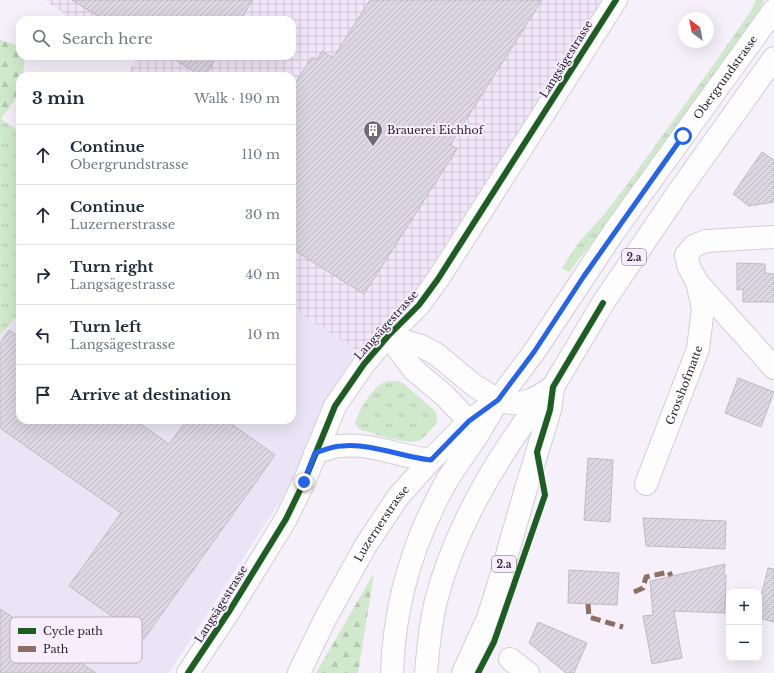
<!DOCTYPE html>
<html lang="en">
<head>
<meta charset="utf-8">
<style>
  body { margin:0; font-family:"Libre Baskerville",serif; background:#f6f6f7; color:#1f2937 }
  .controls { position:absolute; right:12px; bottom:12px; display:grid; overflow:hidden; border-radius:8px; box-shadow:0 4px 16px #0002 }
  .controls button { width:36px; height:36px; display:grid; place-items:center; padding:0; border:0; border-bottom:1px solid #e0e1e3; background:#fff; color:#1f2937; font:20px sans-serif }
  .compass { position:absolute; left:678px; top:12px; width:36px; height:36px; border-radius:50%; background:#fff; box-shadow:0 4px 16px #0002; rotate:328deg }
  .stop { position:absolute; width:12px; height:12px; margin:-9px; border:3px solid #2563eb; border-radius:50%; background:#fff }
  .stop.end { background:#2563eb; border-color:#fff; box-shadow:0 1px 4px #0008 }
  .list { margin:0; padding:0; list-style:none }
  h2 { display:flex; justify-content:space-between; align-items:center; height:52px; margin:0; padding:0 16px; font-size:17px }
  h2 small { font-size:13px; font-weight:400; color:#747a83 }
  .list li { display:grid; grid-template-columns:26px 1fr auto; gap:12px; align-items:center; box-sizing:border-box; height:60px; padding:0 16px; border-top:1px solid #e0e1e3 }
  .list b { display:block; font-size:15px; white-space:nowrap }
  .list p { margin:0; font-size:13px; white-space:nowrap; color:#747a83 }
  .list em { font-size:13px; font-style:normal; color:#747a83 }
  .icon { flex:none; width:22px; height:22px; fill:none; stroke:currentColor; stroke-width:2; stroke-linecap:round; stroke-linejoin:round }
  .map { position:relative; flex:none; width:774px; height:673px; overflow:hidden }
  .search { position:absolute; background:#fff; box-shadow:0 4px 16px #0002; left:16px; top:16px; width:280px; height:44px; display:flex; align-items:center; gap:10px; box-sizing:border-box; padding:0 14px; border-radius:12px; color:#747a83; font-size:15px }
  .panel { position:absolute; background:#fff; box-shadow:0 4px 16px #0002; left:16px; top:72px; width:280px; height:352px; border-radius:12px }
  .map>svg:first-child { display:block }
</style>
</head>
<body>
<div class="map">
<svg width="774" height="673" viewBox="0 0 774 673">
  <defs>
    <pattern id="industrial-grid" width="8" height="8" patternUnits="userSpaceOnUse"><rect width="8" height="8" fill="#f2e6fa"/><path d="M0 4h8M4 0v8" fill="none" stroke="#d0c5d6"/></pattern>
    <pattern id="grass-tufts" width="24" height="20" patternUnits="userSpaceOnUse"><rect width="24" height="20" fill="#d0e8cb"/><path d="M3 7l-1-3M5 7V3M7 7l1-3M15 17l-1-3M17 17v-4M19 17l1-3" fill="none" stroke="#b3c7ae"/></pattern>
    <pattern id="forest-firs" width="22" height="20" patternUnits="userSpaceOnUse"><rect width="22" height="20" fill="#d0e8cb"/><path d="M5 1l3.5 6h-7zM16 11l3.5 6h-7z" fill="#b3c7ae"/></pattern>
    <pattern id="building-hatch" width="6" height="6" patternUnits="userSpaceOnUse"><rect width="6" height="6" fill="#ddd7e3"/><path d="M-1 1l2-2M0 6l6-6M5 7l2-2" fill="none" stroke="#beb8c3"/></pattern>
  </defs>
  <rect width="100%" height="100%" fill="#f5f0fa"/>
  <polygon fill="#e9e5f6" points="292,308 371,360 169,673 0,673 0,335 20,313 20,420 292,420"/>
  <polygon fill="url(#industrial-grid)" points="44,0 603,0 371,360 292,308 292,76 126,76 135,61 128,56 292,56 292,20 74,20"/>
  <g fill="url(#grass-tufts)">
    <polygon points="756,0 764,0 758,14 603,229 569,272 562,268 579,242 601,218 621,193 719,57 751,11"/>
    <polygon points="1,119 20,132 20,313 0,335 0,120"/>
    <path d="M390 381H398L404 384 434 410C439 418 438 423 431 429 428 433 424 438 420 440 409 446 371 433 359 429L355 424C357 413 371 390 381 384 383 382 387 382 390 381Z"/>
  </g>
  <g fill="url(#forest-firs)">
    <polygon points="0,40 20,46 20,56 25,56 23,76 20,76 20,93 0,120"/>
    <polygon points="374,573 358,673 316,673"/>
  </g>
  <g fill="url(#building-hatch)" stroke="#bfbbc2">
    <polygon points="72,0 253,0 240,20 104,20"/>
    <polygon points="370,0 542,0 450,145 457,149 364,294 292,249 292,88 312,57 317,60 322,51 333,58"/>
    <polygon points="169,56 217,56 205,76 201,76"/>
    <polygon points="762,152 774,160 774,202 749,206 733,194"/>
    <polygon points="737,263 765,264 765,273 774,274 774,302 743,302 743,289 737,290"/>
    <polygon points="9,330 20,338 20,420 135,420 169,444 187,420 226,420 275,455 144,639 69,586 121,513 0,428 0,343"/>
    <polygon points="738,378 774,392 761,427 725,413"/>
    <polygon points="588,458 613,460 610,522 584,520"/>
    <polygon points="643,518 726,521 725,549 646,546"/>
    <polygon points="725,564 724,575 726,575 725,613 674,611 682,658 652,664 643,616 653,615 650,581"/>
    <polygon points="768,568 774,569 774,622 759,618 759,605"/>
    <polygon points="569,570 619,573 617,605 568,603"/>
    <polygon points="0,609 96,673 0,673"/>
    <polygon points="538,622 587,643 574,673 566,673 529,643"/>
  </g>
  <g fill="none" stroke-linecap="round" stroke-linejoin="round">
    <g stroke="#d2cdd6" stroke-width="24">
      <g id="minor">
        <polyline points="774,237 706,241 694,246 686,255 689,267 697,282 774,368"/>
        <polyline points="388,336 414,370 444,395 469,421 472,426 474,439"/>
        <polyline points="388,336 421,346 436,354 475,386 498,400"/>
        <path d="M315 453C324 450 333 446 342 446 372 443 401 457 431 460"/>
        <path id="s1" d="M646 484 698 349 703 308 697 282"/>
        <polyline points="510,659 528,673"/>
        <polyline points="188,673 230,610 286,519 304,482 335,406 364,364 388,336 419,305 438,279 616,0"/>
      </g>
    </g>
    <g stroke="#d2cdd6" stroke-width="24">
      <g id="major">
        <path d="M498 400C521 408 534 400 553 387L603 303 677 194 774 58"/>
        <path id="s2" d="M299 673 325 619 366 545 398 497 431 460 469 421 498 400 534 352 613 233 774 10"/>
        <polyline points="463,673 488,618 498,586 525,492 550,410 553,387"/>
      </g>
    </g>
    <g stroke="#d2cdd6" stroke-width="24">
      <g id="highway">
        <path d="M392 673C394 605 413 541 446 482 454 468 464 455 473 442 482 428 490 414 498 400"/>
        <path d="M426 673C428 649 430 625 436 601 451 541 485 478 521 427 531 413 542 400 553 387"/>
      </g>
    </g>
    <use href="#minor" stroke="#fefdfe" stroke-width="22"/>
    <use href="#major" stroke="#fefdfe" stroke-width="22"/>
    <use href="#highway" stroke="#fefdfe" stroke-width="22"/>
    <g stroke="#8d6e63" stroke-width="5" stroke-dasharray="10 5" stroke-linecap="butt">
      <polyline points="634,592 643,588 646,577 669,572 671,576"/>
      <polyline points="588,604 589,617 623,627"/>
    </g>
    <g stroke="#f6edfd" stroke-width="8">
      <g id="cycleway">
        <polyline points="188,673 230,610 286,519 304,482 335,406 364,364 388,336 419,305 438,279 616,0"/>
        <polyline points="478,673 494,642 545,495 537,452 550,410 553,387 603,303"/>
      </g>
    </g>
    <use href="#cycleway" stroke="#1b5e20" stroke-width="6"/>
  </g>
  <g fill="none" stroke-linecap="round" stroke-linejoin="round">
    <path stroke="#2563eb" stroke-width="5" d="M304 482 315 453C324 450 333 446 342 446 372 443 401 457 431 460L469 421 498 400 534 352 584 276 683 136"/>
  </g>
  <defs>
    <g id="building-pin" transform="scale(1)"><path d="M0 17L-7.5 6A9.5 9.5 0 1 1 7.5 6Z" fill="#706c74" stroke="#f6edfd"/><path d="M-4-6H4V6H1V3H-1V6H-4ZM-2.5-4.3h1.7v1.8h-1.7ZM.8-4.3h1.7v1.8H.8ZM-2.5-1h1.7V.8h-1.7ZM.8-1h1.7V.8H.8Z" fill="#fff"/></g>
  </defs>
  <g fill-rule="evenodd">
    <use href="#building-pin" x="373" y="130"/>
  </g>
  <g text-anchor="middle" stroke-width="4" stroke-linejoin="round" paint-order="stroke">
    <g fill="#f6edfd" stroke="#66616b" stroke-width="1">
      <rect x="622" y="249" width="24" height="16" rx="3"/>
      <rect x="492" y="556" width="24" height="16" rx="3"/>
    </g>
    <g font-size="10" font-weight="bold" fill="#29252c">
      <text x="634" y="261">2.a</text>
      <text x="504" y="568">2.a</text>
    </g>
    <g font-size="11" fill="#29252c" stroke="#f6edfd">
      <text transform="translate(566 59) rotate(-58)" y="4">Langsägestrasse</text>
      <text dy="4" stroke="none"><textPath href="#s2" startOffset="737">Obergrundstrasse</textPath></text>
      <text transform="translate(386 325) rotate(-48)" y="4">Langsägestrasse</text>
      <text dy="4" stroke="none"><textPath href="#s1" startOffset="106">Grosshofmatte</textPath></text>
      <text dy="4" stroke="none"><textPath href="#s2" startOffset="171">Luzernerstrasse</textPath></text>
      <text transform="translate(221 604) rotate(-58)" y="4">Langsägestrasse</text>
    </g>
    <g font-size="11" fill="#29252c" stroke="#f6edfd" text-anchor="start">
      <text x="387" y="134">Brauerei Eichhof</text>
    </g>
  </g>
  <rect x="10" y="617" width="132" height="46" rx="6" fill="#f6edfd" stroke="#b8b1be" stroke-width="1"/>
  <rect x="18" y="628" width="18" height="6" fill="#1b5e20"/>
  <rect x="18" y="646" width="18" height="6" fill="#8d6e63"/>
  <g font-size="11" fill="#29252c">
    <text x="43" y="635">Cycle path</text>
    <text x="43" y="653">Path</text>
  </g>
</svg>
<div class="controls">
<button>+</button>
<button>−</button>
</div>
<svg class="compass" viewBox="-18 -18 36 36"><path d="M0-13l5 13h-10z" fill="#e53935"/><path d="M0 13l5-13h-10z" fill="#747a83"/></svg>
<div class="stop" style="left:683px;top:136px"></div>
<div class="stop end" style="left:304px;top:482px"></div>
<div class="search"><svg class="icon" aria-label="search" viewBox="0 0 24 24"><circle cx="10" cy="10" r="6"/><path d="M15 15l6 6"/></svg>Search here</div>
<section class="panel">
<h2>3 min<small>Walk · 190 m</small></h2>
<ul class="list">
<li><svg class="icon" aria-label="ahead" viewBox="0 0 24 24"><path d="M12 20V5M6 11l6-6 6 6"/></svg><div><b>Continue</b><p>Obergrundstrasse</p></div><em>110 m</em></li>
<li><svg class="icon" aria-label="ahead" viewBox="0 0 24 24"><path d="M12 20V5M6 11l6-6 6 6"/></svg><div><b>Continue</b><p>Luzernerstrasse</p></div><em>30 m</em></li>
<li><svg class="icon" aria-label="right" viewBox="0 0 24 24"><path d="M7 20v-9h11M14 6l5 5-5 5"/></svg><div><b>Turn right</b><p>Langsägestrasse</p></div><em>40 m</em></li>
<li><svg class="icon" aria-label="left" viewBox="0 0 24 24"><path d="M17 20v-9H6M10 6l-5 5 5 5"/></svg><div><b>Turn left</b><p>Langsägestrasse</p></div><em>10 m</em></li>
<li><svg class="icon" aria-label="arrive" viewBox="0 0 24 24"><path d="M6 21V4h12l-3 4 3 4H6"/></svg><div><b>Arrive at destination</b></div></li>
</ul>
</section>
</div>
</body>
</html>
